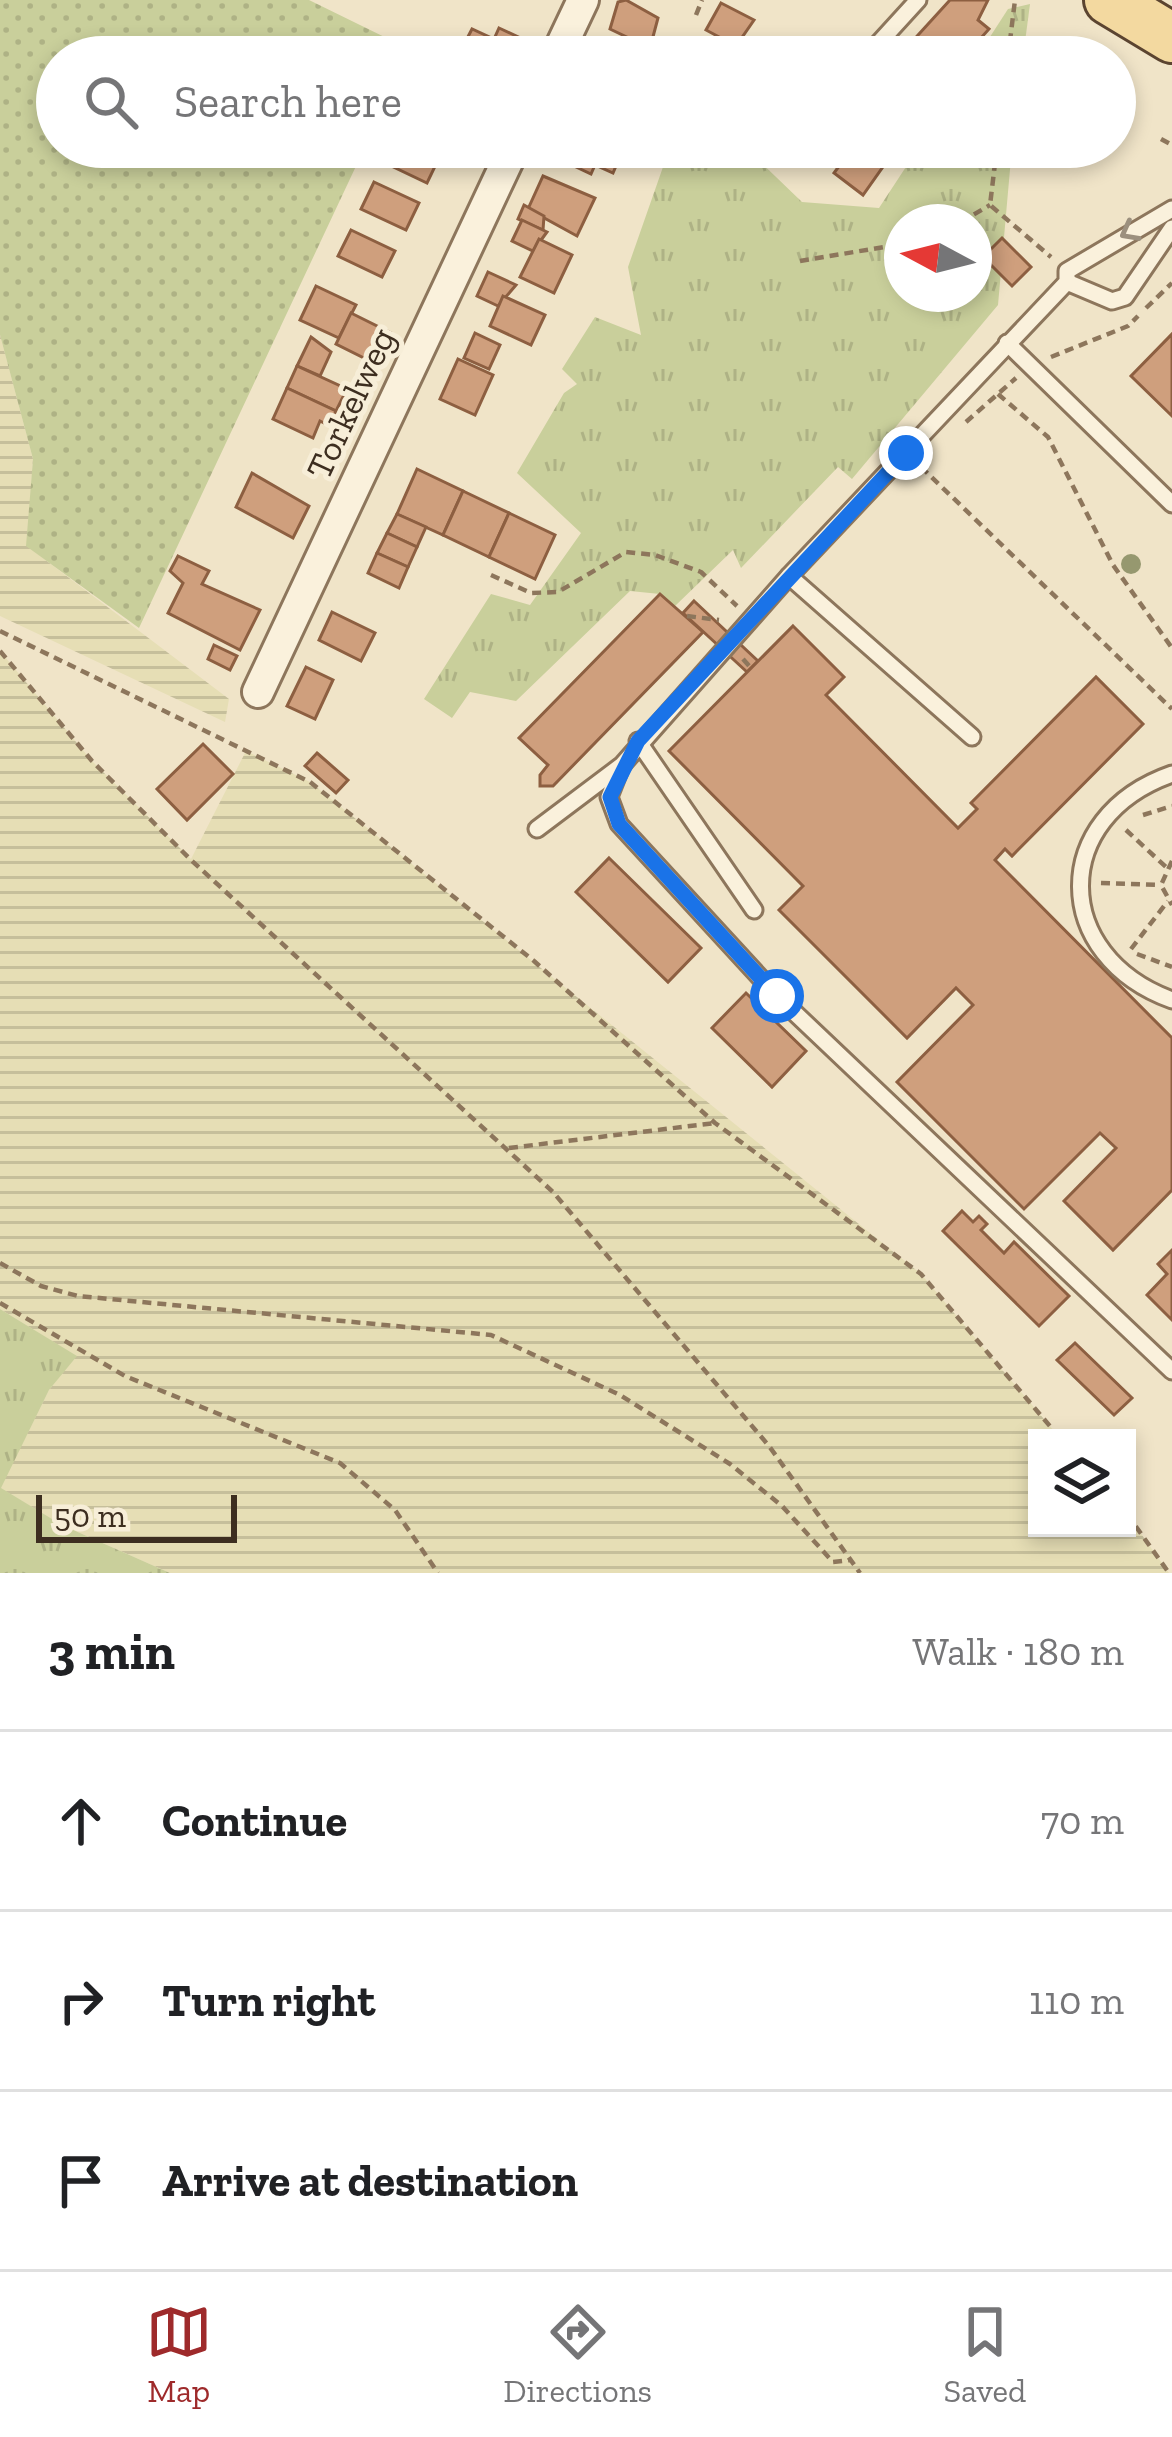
<!DOCTYPE html>
<html lang="en">
<head>
<meta charset="utf-8">
<style>
  body { margin:0; font-family:"Zilla Slab",serif; background:#f6f6f6; color:#202124 }
  .controls { position:absolute; right:36px; bottom:36px; display:grid; overflow:hidden; border-radius:0px; box-shadow:0 6px 18px #0003 }
  .controls button { width:108px; height:108px; display:grid; place-items:center; padding:0; border:0; border-bottom:3px solid #e0e0e0; background:#fff; color:#202124; font:60px sans-serif }
  .compass { position:absolute; left:884px; top:204px; width:108px; height:108px; border-radius:50%; background:#fff; box-shadow:0 6px 18px #0003; rotate:277deg }
  .scale { position:absolute; left:36px; bottom:30px; width:201px; box-sizing:border-box; padding-left:12px; border:6px solid #3d2e20; border-top:0; font-size:33px; line-height:42px; white-space:nowrap; color:#3d2e20; -webkit-text-stroke:9px #f7eed8; paint-order:stroke }
  .stop { position:absolute; width:36px; height:36px; margin:-27px; border:9px solid #1a73e8; border-radius:50%; background:#fff }
  .stop.end { background:#1a73e8; border-color:#fff; box-shadow:0 3px 12px #0008 }
  .list { margin:0; padding:0; list-style:none }
  h2 { display:flex; justify-content:space-between; align-items:center; height:156px; margin:0; padding:0 48px; font-size:51px }
  h2 small { font-size:39px; font-weight:400; color:#757577 }
  .list li { display:grid; grid-template-columns:78px 1fr auto; gap:36px; align-items:center; box-sizing:border-box; height:180px; padding:0 48px; border-top:3px solid #e0e0e0 }
  .list b { display:block; font-size:45px; white-space:nowrap }
  .list em { font-size:39px; font-style:normal; color:#757577 }
  .icon { flex:none; width:66px; height:66px; fill:none; stroke:currentColor; stroke-width:2; stroke-linecap:round; stroke-linejoin:round }
  .map { position:relative; flex:none; width:1172px; height:1573px; overflow:hidden }
  .search { position:absolute; background:#fff; box-shadow:0 6px 18px #0003; left:36px; right:36px; top:36px; height:132px; display:flex; align-items:center; gap:30px; box-sizing:border-box; padding:0 42px; border-radius:66px; color:#757577; font-size:45px }
  .sheet { height:696px; background:#fff }
  nav { display:flex; justify-content:space-around; align-items:center; box-sizing:border-box; height:168px; border-top:3px solid #e0e0e0; background:#fff; font-size:33px; color:#757577 }
  nav a { display:grid; justify-items:center; gap:6px }
  nav .on { color:#9e2a2b }
  .map>svg:first-child { display:block }
</style>
</head>
<body>
<div class="map">
<svg width="1172" height="1573" viewBox="0 0 1172 1573">
  <defs>
    <pattern id="farmland-rules" width="6" height="5" patternUnits="userSpaceOnUse" patternTransform="scale(3)"><rect width="6" height="5" fill="#e6deb5"/><path d="M0 2.5h6" fill="none" stroke="#c6bf9b"/></pattern>
    <pattern id="grass-tufts" width="24" height="20" patternUnits="userSpaceOnUse" patternTransform="scale(3)"><rect width="24" height="20" fill="#c9cf9b"/><path d="M3 7l-1-3M5 7V3M7 7l1-3M15 17l-1-3M17 17v-4M19 17l1-3" fill="none" stroke="#aeb285"/></pattern>
    <pattern id="park-dots" width="8" height="8" patternUnits="userSpaceOnUse" patternTransform="scale(3)"><rect width="8" height="8" fill="#c9cf9b"/><path d="M2 2h.1M6 6h.1" fill="none" stroke="#aeb285" stroke-width="1.8" stroke-linecap="round"/></pattern>
  </defs>
  <rect width="100%" height="100%" fill="#f0e4c8"/>
  <g fill="url(#farmland-rules)">
    <polygon points="0,335 33,459 27,546 229,699 225,722 0,616"/>
    <polygon points="0,651 92,761 191,859 246,751 310,782 921,1274 1060,1438 1037,1438 1037,1528 1127,1528 1127,1514 1169,1573 170,1573 62,1525 0,1488 49,1390 76,1356 0,1309"/>
  </g>
  <g fill="url(#grass-tufts)" fill-rule="evenodd">
    <polygon points="1030,4 1023,57 977,57 1008,9"/>
    <path d="M670 147H745L802 202 879 208 919 147H1012L998 305 852 479 838 467 741 568 733 550 675 606 660 594 630 591 516 701 470 692 452 718 424 699 491 594 530 605 581 533 517 473 564 393 577 384 562 369 595 317 641 335 628 267ZM902 222H974V294H902Z"/>
    <polygon points="0,1309 77,1356 49,1390 1,1488 62,1525 170,1573 0,1573"/>
  </g>
  <polygon fill="url(#park-dots)" points="0,0 309,0 411,50 407,57 57,57 57,147 365,147 139,628 26,546 33,459 0,335"/>
  <g fill="#cf9f7d" stroke="#8d5f41" stroke-width="3">
    <polygon points="626,0 658,18 650,48 610,29 618,2"/>
    <polygon points="950,0 988,0 978,20 989,29 964,57 898,57"/>
    <polygon points="721,3 754,20 736,46 706,30"/>
    <polygon points="499,28 529,42 522,57 477,57 461,50 472,29 494,39"/>
    <polygon points="389,147 421,147 440,156 427,183 383,162"/>
    <polygon points="557,147 613,147 622,152 613,173 595,165 591,174 553,156"/>
    <polygon points="853,147 867,147 887,161 863,195 834,173"/>
    <polygon points="543,176 595,198 577,236 528,209"/>
    <polygon points="374,182 419,203 406,230 361,209"/>
    <polygon points="524,205 544,216 543,230 518,219"/>
    <polygon points="522,220 547,232 533,251 512,241"/>
    <polygon points="351,230 395,251 382,277 338,256"/>
    <polygon points="1002,238 1031,267 1012,286 983,257"/>
    <polygon points="539,239 572,255 554,293 520,277"/>
    <polygon points="488,272 516,285 498,306 477,296"/>
    <polygon points="316,286 356,305 339,338 300,320"/>
    <polygon points="503,296 545,315 531,345 490,326"/>
    <polygon points="351,313 391,333 376,364 336,344"/>
    <polygon points="475,333 500,345 489,369 464,358"/>
    <polygon points="1172,334 1172,416 1131,376"/>
    <polygon points="311,337 331,352 320,376 297,366"/>
    <polygon points="458,359 493,375 475,415 440,399"/>
    <polygon points="297,366 347,389 336,411 287,388"/>
    <polygon points="287,388 336,411 330,426 320,421 313,438 273,419"/>
    <polygon points="417,469 463,491 443,535 397,514"/>
    <polygon points="252,473 309,506 293,538 236,507"/>
    <polygon points="463,491 509,513 489,557 443,535"/>
    <polygon points="509,513 555,535 535,579 489,557"/>
    <polygon points="397,514 426,527 417,547 387,533"/>
    <polygon points="387,533 417,547 408,567 377,553"/>
    <polygon points="377,553 408,567 399,588 368,573"/>
    <polygon points="178,556 209,571 202,584 260,610 240,650 168,613 183,583 170,571"/>
    <polygon points="660,594 703,632 553,786 540,786 540,775 548,765 519,738"/>
    <polygon points="694,601 758,661 747,672 683,613"/>
    <polygon points="332,612 375,633 361,661 319,640"/>
    <polygon points="793,626 844,677 826,695 958,828 977,809 971,803 1096,677 1143,724 1012,856 1005,849 995,860 1172,1038 1172,1190 1113,1250 1064,1201 1116,1148 1100,1133 1024,1209 897,1082 973,1005 956,988 907,1038 779,910 803,886 669,751"/>
    <polygon points="214,645 237,656 230,670 208,659"/>
    <polygon points="306,667 333,680 315,719 287,706"/>
    <polygon points="203,744 233,774 187,820 157,789"/>
    <polygon points="317,753 348,780 336,793 305,766"/>
    <polygon points="609,858 701,948 668,982 576,892"/>
    <polygon points="746,993 806,1051 772,1087 712,1028"/>
    <polygon points="962,1211 973,1222 979,1216 987,1224 981,1230 1004,1253 1014,1242 1069,1296 1039,1326 943,1231"/>
    <polygon points="1172,1250 1172,1320 1147,1295 1167,1274 1158,1264"/>
    <polygon points="1075,1343 1132,1398 1114,1415 1057,1360"/>
  </g>
  <g fill="none" stroke-linecap="round" stroke-linejoin="round">
    <g stroke="#8d765c" stroke-width="21">
      <g id="lane">
        <polyline points="866,57 918,0"/>
        <polyline points="1067,282 1112,301 1125,297 1172,228"/>
        <polyline points="1007,343 1172,504"/>
        <polyline points="789,576 972,737"/>
        <polyline points="638,741 754,910"/>
        <polyline points="620,769 609,797 619,824 777,996 1172,1371"/>
        <path d="M1172 774C1049 817 1051 956 1172 1000"/>
        <polyline points="537,829 622,765 789,576 1067,282 1067,271 1172,209"/>
      </g>
    </g>
    <g stroke="#8d765c" stroke-width="36">
      <g id="street">
        <polyline points="556,57 583,0"/>
        <polyline points="258,692 514,147"/>
      </g>
    </g>
    <g stroke="#5b4430" stroke-width="54">
      <polyline id="primary" points="1109,0 1172,38"/>
    </g>
    <g stroke="#8d765c" stroke-width="4.5" stroke-dasharray="9 6" stroke-linecap="butt">
      <polyline points="696,15 702,0"/>
      <polyline points="1010,40 1048,57"/>
      <polyline points="1008,57 1015,0"/>
      <polyline points="1161,139 1172,145"/>
      <polyline points="997,147 990,205 1051,257"/>
      <polyline points="961,222 990,205"/>
      <polyline points="800,261 902,244"/>
      <polyline points="1146,308 1172,283"/>
      <polyline points="1051,357 1128,326 1138,316"/>
      <polyline points="998,394 1048,437 1113,565 1172,648"/>
      <polyline points="966,422 1016,378"/>
      <polyline points="921,467 1172,709"/>
      <polyline points="491,575 531,593 558,592 626,552 655,555 701,572 737,606"/>
      <polyline points="687,616 719,620"/>
      <polyline points="0,631 310,782 534,961 715,1123 921,1274 1060,1438"/>
      <polyline points="0,651 92,761 191,860 553,1192 769,1446 860,1573"/>
      <polyline points="743,659 751,668"/>
      <polyline points="1143,815 1172,806"/>
      <polyline points="1126,830 1166,867"/>
      <polyline points="1172,861 1161,885 1172,905"/>
      <polyline points="1101,883 1161,885"/>
      <polyline points="1131,949 1168,901"/>
      <polyline points="1137,954 1172,967"/>
      <polyline points="509,1148 715,1123"/>
      <polyline points="0,1263 41,1286 78,1296 491,1335 620,1395 730,1464 782,1506 833,1562 851,1560"/>
      <polyline points="0,1303 125,1376 340,1463 395,1510 438,1573"/>
      <polyline points="1127,1514 1169,1573"/>
    </g>
    <use href="#lane" stroke="#faf1dc" stroke-width="15"/>
    <use href="#street" stroke="#faf1dc" stroke-width="30"/>
    <use href="#primary" stroke="#f3d9a0" stroke-width="48"/>
  </g>
  <circle fill="#96986f" cx="1131" cy="564" r="10"/>
  <defs><path id="oneway-chevron" d="M-2-3.5L2.5 0L-2 3.5" fill="none" stroke-width="1.6" stroke-linecap="round" stroke-linejoin="round" transform="scale(3)"/></defs>
  <use stroke="#9c907e" href="#oneway-chevron" transform="translate(1129 232) rotate(152)"/>
  <g fill="none" stroke-linecap="round" stroke-linejoin="round">
    <polyline stroke="#1a73e8" stroke-width="15" points="777,996 619,824 610,797 638,741 906,453"/>
  </g>
  <g text-anchor="middle" stroke-width="10" stroke-linejoin="round" paint-order="stroke">
    <g font-size="36" fill="#3d2e20" stroke="#f7eed8">
      <text transform="translate(350 403) rotate(-65)" y="13">Torkelweg</text>
    </g>
  </g>
</svg>
<div class="controls">
<button><svg class="icon" aria-label="layers" viewBox="0 0 24 24"><path d="M12 4l9 5-9 5-9-5zM3 14l9 5 9-5"/></svg></button>
</div>
<svg class="compass" viewBox="-18 -18 36 36"><path d="M0-13l5 13h-10z" fill="#e53935"/><path d="M0 13l5-13h-10z" fill="#757577"/></svg>
<div class="scale">50 m</div>
<div class="stop" style="left:777px;top:996px"></div>
<div class="stop end" style="left:906px;top:453px"></div>
<div class="search"><svg class="icon" aria-label="search" viewBox="0 0 24 24"><circle cx="10" cy="10" r="6"/><path d="M15 15l6 6"/></svg>Search here</div>
</div>
<section class="sheet">
<h2>3 min<small>Walk · 180 m</small></h2>
<ul class="list">
<li><svg class="icon" aria-label="ahead" viewBox="0 0 24 24"><path d="M12 20V5M6 11l6-6 6 6"/></svg><div><b>Continue</b></div><em>70 m</em></li>
<li><svg class="icon" aria-label="right" viewBox="0 0 24 24"><path d="M7 20v-9h11M14 6l5 5-5 5"/></svg><div><b>Turn right</b></div><em>110 m</em></li>
<li><svg class="icon" aria-label="arrive" viewBox="0 0 24 24"><path d="M6 21V4h12l-3 4 3 4H6"/></svg><div><b>Arrive at destination</b></div></li>
</ul>
</section>
<nav>
<a class="on"><svg class="icon" aria-label="map" viewBox="0 0 24 24"><path d="M3 6l6-2 6 2 6-2v14l-6 2-6-2-6 2zM9 4v14M15 6v14"/></svg>Map</a>
<a><svg class="icon" aria-label="directions" viewBox="0 0 24 24"><path d="M12 3l9 9-9 9-9-9zM9 14v-3h6M13 9l2 2-2 2"/></svg>Directions</a>
<a><svg class="icon" aria-label="saved" viewBox="0 0 24 24"><path d="M7 4h10v16l-5-4-5 4z"/></svg>Saved</a>
</nav>
</body>
</html>
